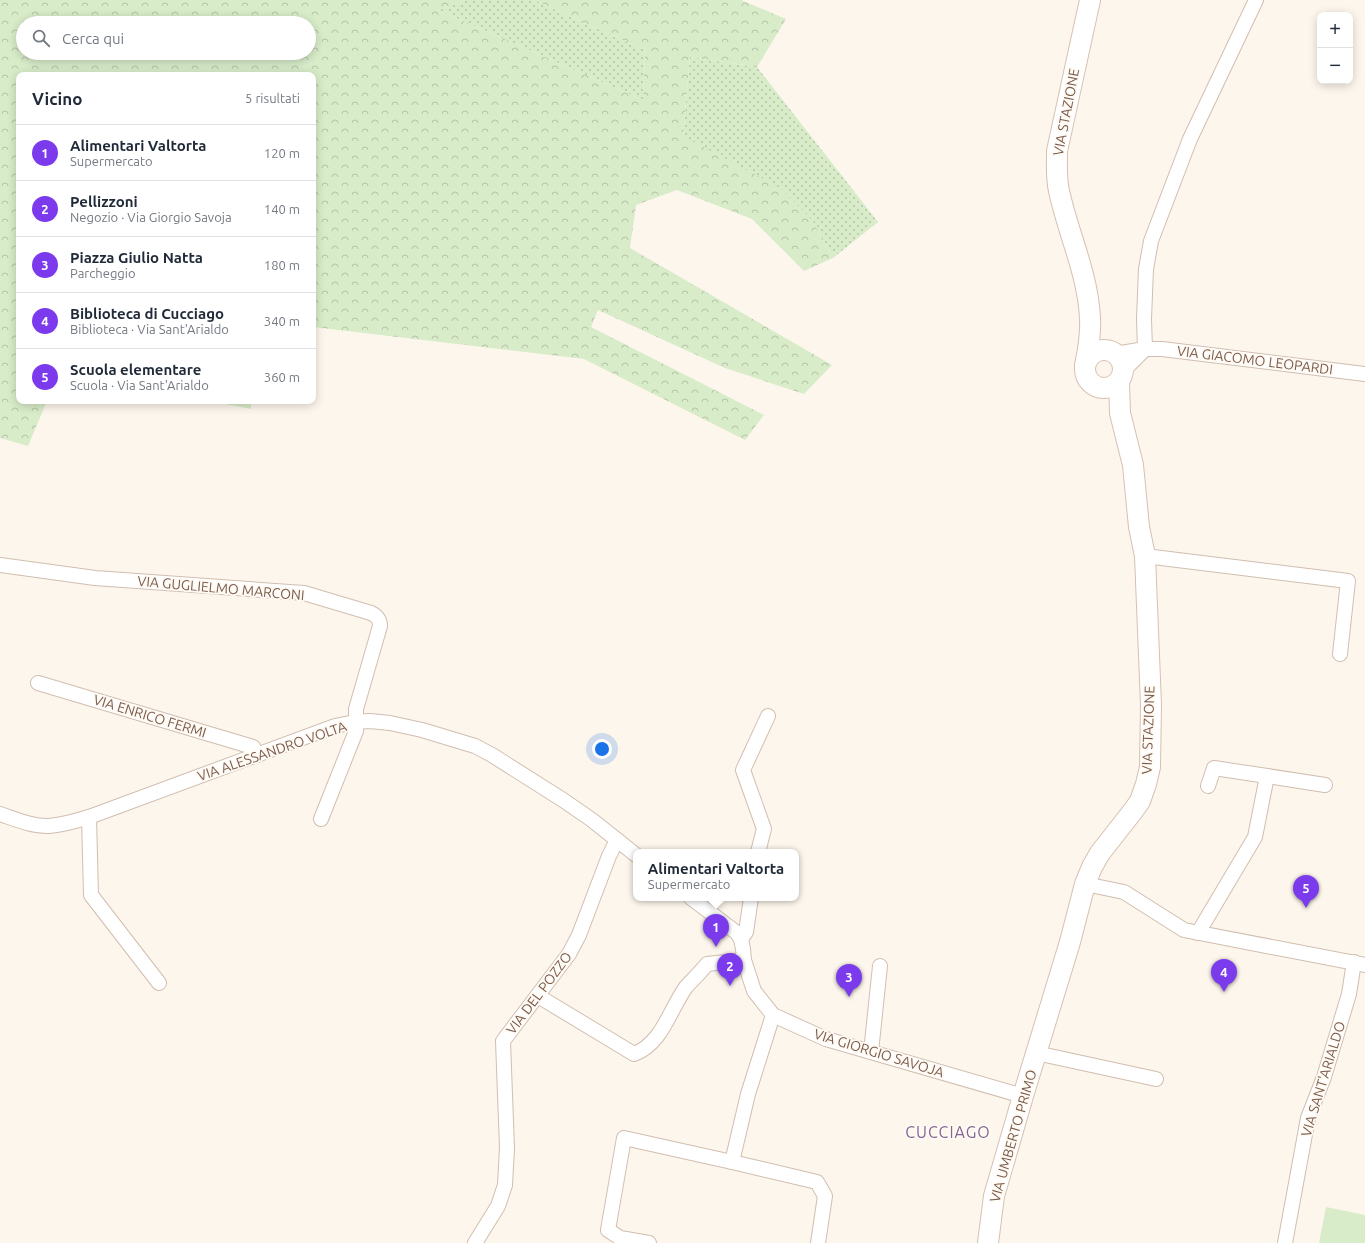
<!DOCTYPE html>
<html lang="it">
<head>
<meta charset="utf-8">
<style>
  body { margin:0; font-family:Ubuntu,sans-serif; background:#f6f6f7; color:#1f2937 }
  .controls { position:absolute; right:12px; top:12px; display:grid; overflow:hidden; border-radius:8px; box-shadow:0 2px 10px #0003 }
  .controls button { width:36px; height:36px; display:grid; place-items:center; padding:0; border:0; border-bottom:1px solid #e0e1e3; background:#fff; color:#1f2937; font:20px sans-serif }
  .you { position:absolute; left:602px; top:749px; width:14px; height:14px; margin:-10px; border:3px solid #fff; border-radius:50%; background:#1a73e8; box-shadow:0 0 0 6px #1a73e833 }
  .badge { display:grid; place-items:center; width:26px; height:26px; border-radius:50%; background:#7c3aed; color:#fff; font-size:13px; font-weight:700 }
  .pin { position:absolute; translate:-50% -33px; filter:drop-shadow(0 1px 2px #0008) }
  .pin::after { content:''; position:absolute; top:21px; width:14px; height:12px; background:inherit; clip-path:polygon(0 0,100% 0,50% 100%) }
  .popup { position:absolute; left:633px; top:849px; width:166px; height:52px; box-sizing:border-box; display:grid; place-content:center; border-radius:8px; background:#fff; filter:drop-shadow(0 1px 3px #0005); font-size:13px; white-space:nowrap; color:#747a83 }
  .popup b { font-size:15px; color:#1f2937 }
  .popup::after { content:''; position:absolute; left:50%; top:100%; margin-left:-8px; border:8px solid transparent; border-top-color:#fff }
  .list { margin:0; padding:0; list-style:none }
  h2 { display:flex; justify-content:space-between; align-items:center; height:52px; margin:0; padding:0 16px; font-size:17px }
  h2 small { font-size:13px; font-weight:400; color:#747a83 }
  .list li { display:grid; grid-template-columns:26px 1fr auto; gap:12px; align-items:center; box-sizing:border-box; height:56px; padding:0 16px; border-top:1px solid #e0e1e3 }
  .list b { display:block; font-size:15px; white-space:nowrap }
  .list p { margin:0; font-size:13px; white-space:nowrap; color:#747a83 }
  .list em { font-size:13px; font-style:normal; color:#747a83 }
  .icon { flex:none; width:22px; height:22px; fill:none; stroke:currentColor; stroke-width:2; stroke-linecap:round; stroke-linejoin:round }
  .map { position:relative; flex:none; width:1365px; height:1243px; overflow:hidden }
  .search { position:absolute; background:#fff; box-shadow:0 2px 10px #0003; left:16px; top:16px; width:300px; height:44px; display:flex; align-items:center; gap:10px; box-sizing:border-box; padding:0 14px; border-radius:22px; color:#747a83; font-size:15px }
  .panel { position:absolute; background:#fff; box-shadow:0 2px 10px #0003; left:16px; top:72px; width:300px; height:332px; border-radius:8px }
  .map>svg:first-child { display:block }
</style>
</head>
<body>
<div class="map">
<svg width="1365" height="1243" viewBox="0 0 1365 1243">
  <defs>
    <pattern id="grass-dots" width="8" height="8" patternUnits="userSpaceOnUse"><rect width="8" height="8" fill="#d8ecc9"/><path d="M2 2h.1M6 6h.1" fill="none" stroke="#b4c2a5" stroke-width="1.8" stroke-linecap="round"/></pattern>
    <pattern id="forest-crowns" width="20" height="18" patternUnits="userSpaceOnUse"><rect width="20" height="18" fill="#d8ecc9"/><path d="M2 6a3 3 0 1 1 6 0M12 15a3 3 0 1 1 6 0" fill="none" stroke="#b4c2a5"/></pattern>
  </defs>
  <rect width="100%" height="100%" fill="#fdf6ec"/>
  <g fill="url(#grass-dots)">
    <polygon points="465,0 534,0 645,50 643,100 438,10"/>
    <polygon points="690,57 757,67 878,222 833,258 812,220 683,136"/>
  </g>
  <g fill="url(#forest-crowns)" fill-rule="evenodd">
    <path d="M0 0H465L438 10 643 100 645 50 534 0H741L786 19 757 67 690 57 683 136 782 189 812 220 833 258 804 271 752 219 677 190 636 205 630 248 832 365 804 394 725 368 598 310 591 327 764 415 745 440 584 359 313 327V75H19V401H47L28 446 0 438ZM23 23H309V53H23Z"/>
    <polygon points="210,401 251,401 251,409"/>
  </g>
  <polygon fill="#d8ecc9" points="1326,1207 1365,1215 1365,1243 1319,1243"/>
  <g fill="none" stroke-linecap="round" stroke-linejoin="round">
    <g stroke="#d1beb0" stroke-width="16">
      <g id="minor">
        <polyline points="1145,349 1144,319 1146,269 1151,241 1190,139 1256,0"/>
        <polyline points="1115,354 1145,349 1162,349 1365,374"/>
        <polyline points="1122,375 1129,365 1145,349"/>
        <polyline points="1145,556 1348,581 1340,654"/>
        <path d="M0 565 95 578 304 593 371 613C377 616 380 619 380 626L356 709V731L321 819"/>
        <polyline points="38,683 253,747 257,755"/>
        <polyline points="1208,786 1214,768 1267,776"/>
        <path d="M0 814C15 819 33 827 49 826 63 825 76 821 89 817L335 726 355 722 370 721 390 723 422 730 475 746 492 755 563 800 592 820 636 855"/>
        <polyline points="89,817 91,895 159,983"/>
        <polyline points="758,852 764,829 743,770 768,716"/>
        <polyline points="1085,884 1124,892 1184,930 1365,965"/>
        <polyline points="691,898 737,933 741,939 743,949 744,960 754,991 773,1015 826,1039 1023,1096"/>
        <polyline points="1198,933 1255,837 1267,776 1325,785"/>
        <polyline points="741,939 746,932 751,898"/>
        <path d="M538 996 634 1054C662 1044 670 1009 686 987 693 979 701 972 707 964L744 960"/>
        <polyline points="871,1052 880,966"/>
        <polyline points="1036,1053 1156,1079"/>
        <polyline points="732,1162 748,1094 773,1015"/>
        <polyline points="475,1243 498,1206 505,1185 507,1148 503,1041 569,954 579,935 609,856 617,840"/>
        <polyline points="649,1243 620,1238 608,1230 624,1138 732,1162 817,1182 825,1196 818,1243"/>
        <polyline points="1285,1243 1308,1118 1324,1077 1349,994 1354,962"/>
      </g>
    </g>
    <g stroke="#d6c0b0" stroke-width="22">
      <g id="secondary">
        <circle cx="1104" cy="369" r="19"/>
        <path d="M1085 366C1088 351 1091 334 1090 318 1088 274 1068 233 1059 191 1056 178 1057 164 1057 151L1090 0"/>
        <polyline points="988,1243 994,1196 1023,1096 1070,942 1085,884 1092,867 1100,853 1133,811 1140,801 1146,784 1150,767 1151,705 1145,556 1139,527 1133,465 1120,413 1119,381"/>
      </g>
    </g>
    <use href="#minor" stroke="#fff" stroke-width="14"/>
    <use href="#secondary" stroke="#fff" stroke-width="20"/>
  </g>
  <g text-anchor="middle" stroke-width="3.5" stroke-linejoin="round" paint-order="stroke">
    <g font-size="14" fill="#7a5c4d" stroke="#fffaf3">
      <text transform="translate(1066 112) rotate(-79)" y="5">VIA STAZIONE</text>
      <text transform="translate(1255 360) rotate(7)" y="5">VIA GIACOMO LEOPARDI</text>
      <text transform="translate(221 588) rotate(5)" y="5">VIA GUGLIELMO MARCONI</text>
      <text transform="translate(150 716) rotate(17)" y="5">VIA ENRICO FERMI</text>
      <text transform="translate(1148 730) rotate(-88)" y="5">VIA STAZIONE</text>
      <text transform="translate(272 751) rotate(-19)" y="5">VIA ALESSANDRO VOLTA</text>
      <text transform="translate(539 993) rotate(-53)" y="5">VIA DEL POZZO</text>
      <text transform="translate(879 1053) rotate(17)" y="5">VIA GIORGIO SAVOJA</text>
      <text transform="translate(1323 1079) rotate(-73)" y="5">VIA SANT'ARIALDO</text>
      <text transform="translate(1013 1136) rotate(-74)" y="5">VIA UMBERTO PRIMO</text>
    </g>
    <g font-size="16" letter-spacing="1" fill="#846695" stroke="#fffaf3">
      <text x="948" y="1138">CUCCIAGO</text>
    </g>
  </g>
</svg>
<div class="controls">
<button>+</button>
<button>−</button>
</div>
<div class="you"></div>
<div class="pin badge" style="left:716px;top:947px">1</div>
<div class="popup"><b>Alimentari Valtorta</b>Supermercato</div>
<div class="pin badge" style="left:730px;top:986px">2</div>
<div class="pin badge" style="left:849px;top:997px">3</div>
<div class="pin badge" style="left:1224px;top:992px">4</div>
<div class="pin badge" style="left:1306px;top:908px">5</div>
<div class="search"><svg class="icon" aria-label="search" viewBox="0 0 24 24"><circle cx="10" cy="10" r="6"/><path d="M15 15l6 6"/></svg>Cerca qui</div>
<section class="panel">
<h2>Vicino<small>5 risultati</small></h2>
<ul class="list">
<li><span class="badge">1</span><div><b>Alimentari Valtorta</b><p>Supermercato</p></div><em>120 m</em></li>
<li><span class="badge">2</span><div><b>Pellizzoni</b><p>Negozio · Via Giorgio Savoja</p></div><em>140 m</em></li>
<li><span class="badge">3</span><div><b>Piazza Giulio Natta</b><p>Parcheggio</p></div><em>180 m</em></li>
<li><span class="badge">4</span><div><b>Biblioteca di Cucciago</b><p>Biblioteca · Via Sant'Arialdo</p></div><em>340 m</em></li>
<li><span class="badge">5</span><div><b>Scuola elementare</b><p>Scuola · Via Sant'Arialdo</p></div><em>360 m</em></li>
</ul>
</section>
</div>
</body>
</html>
